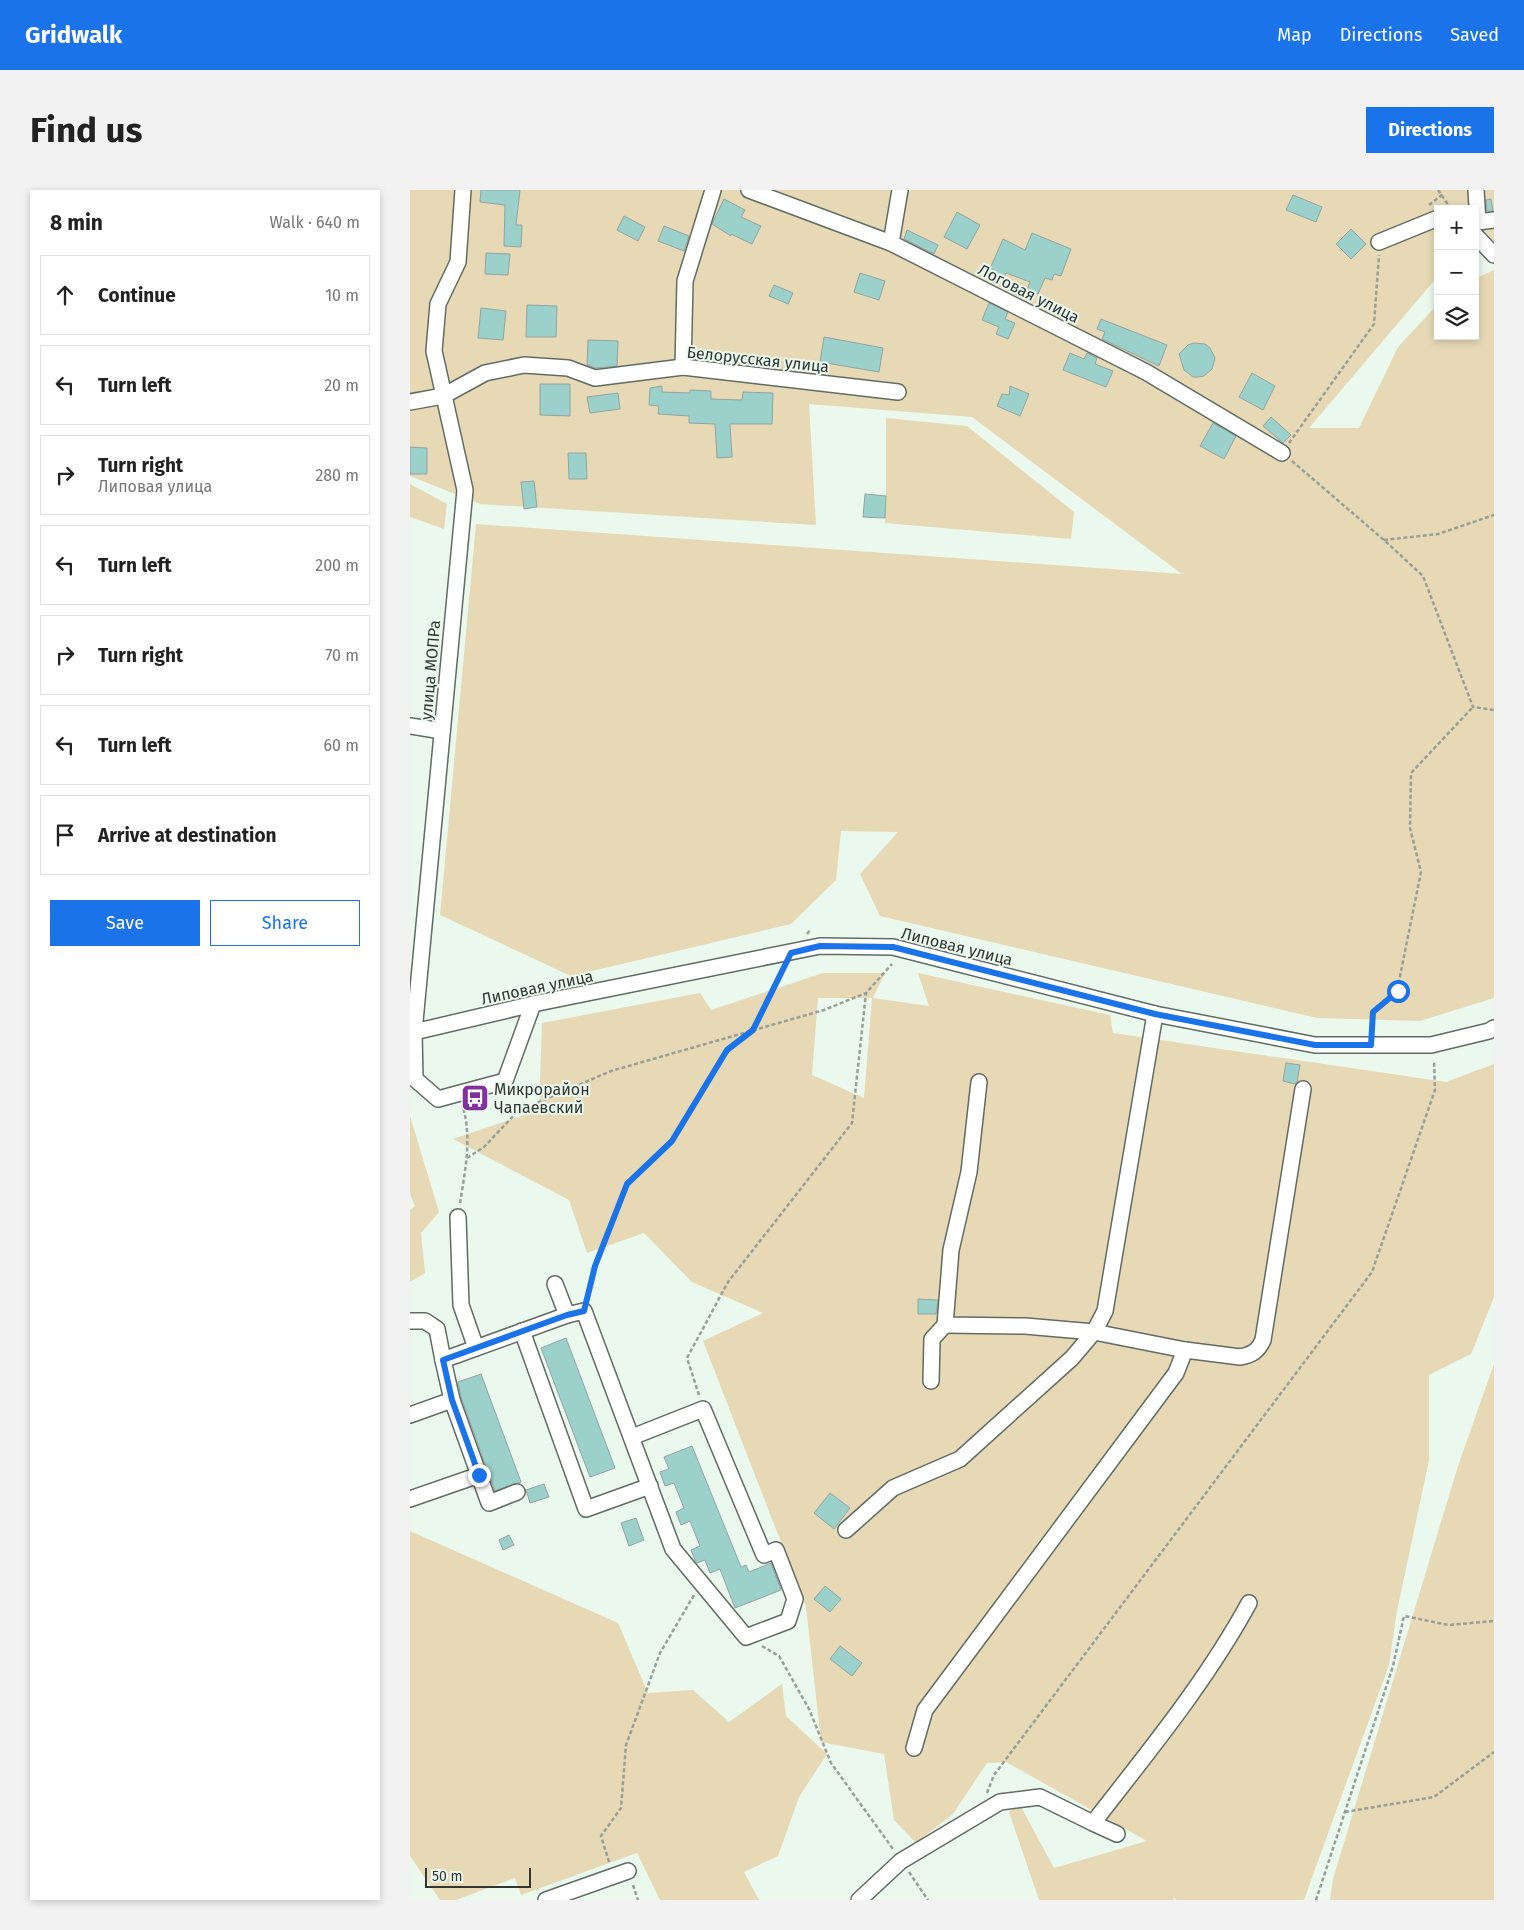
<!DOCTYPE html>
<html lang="en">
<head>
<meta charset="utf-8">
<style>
  body { margin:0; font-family:"Fira Sans",sans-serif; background:#f2f2f2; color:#222 }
  .controls { position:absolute; right:15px; top:15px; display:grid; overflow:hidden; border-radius:0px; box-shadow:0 2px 8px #0003 }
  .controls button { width:45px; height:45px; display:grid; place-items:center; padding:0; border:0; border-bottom:1px solid #e0e0e0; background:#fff; color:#222; font:25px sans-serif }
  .scale { position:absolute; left:15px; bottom:12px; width:106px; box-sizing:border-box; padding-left:5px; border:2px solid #323734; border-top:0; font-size:14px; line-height:18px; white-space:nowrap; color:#323734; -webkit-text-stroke:4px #eaf8ee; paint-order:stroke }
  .stop { position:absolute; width:15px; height:15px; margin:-11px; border:4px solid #1a73e8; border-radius:50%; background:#fff }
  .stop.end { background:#1a73e8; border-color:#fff; box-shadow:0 1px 5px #0008 }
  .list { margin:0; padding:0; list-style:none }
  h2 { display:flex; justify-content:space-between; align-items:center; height:65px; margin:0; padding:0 20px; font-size:21px }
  h2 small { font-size:16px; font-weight:400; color:#767676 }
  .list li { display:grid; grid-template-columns:32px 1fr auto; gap:15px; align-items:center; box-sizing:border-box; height:80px; margin:0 10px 10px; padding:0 10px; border:1px solid #e0e0e0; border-radius:0px }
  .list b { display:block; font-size:19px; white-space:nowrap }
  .list p { margin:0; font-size:16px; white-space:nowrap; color:#767676 }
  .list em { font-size:16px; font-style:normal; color:#767676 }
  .actions { display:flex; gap:10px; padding:15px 20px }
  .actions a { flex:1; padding:11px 0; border:1px solid #1a73e8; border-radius:0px; text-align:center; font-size:18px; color:#1a73e8 }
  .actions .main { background:#1a73e8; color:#fff }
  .icon { flex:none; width:28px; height:28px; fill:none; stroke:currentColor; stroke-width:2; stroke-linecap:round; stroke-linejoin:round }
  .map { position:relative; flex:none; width:1084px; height:1710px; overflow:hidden; border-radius:0px }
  header { display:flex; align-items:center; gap:30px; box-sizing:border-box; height:70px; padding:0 25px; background:#1a73e8; color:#fff }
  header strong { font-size:24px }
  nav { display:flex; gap:28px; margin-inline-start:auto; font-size:18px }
  .intro { display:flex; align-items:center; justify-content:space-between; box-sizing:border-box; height:120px; padding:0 30px }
  h1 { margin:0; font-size:35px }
  .button { padding:12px 22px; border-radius:0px; background:#1a73e8; color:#fff; font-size:18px; font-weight:700 }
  main { display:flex; gap:30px; padding:0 30px }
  aside { flex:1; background:#fff; border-radius:0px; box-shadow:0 2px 8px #0003 }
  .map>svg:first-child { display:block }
</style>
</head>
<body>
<header>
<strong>Gridwalk</strong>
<nav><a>Map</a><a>Directions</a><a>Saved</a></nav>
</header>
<div class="intro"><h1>Find us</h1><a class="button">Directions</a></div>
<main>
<aside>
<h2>8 min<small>Walk · 640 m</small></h2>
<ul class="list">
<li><svg class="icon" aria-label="ahead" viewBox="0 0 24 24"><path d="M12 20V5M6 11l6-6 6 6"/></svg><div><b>Continue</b></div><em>10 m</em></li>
<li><svg class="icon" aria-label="left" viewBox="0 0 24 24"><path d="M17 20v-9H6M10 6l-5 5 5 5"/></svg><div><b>Turn left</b></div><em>20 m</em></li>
<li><svg class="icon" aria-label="right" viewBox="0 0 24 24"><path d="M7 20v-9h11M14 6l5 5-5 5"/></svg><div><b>Turn right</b><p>Липовая улица</p></div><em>280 m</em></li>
<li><svg class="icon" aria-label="left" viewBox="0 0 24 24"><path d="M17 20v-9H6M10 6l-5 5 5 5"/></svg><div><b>Turn left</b></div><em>200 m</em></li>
<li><svg class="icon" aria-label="right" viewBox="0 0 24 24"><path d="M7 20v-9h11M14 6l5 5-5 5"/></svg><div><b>Turn right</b></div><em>70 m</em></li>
<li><svg class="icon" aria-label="left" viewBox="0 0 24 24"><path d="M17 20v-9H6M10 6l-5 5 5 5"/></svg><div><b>Turn left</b></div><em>60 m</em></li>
<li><svg class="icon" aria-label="arrive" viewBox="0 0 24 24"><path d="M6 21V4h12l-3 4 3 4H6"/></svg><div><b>Arrive at destination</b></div></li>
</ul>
<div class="actions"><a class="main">Save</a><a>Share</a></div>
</aside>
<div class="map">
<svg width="1084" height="1710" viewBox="0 0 1084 1710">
  <rect width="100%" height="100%" fill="#eaf8ee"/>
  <g fill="#e7d9b6" fill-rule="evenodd">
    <polygon points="0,0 1084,0 1084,52 1070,37 1065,19 1028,19 1028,86 899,238 949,238 988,157 1028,114 1028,146 1065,146 1065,89 1084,80 1084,808 1010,831 907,828 470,726 450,684 488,642 431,641 426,690 381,734 161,786 30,725 66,334 772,384 562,227 399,214 406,335 70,314 0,286"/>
    <polygon points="476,228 557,236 664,322 661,349 475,333 476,306"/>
    <polygon points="0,294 37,314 34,339 0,327"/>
    <path d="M413 783H475L463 808 519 816 508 783 700 825 703 843 1036 892 1084 874V1107L1061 1164 1019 1185V1270L987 1421 979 1475 894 1710H767L763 1707 764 1710H629L599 1622 609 1613 644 1678 737 1651 596 1572 577 1573 543 1624 506 1653 484 1630 474 1564 411 1552 396 1417 293 1151 353 1123 282 1092 234 1043 177 1063 159 1010 43 949 129 920 132 833 290 803 301 820ZM408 808H462L454 908 402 885Z"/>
    <polygon points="0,926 29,1022 11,1043 15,1083 0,1092 0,1020 5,1016 0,1004"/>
    <polygon points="1084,1174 1084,1710 920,1710 923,1689 1048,1276"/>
    <polygon points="0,1341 208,1433 238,1503 283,1500 319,1532 372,1494 376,1526 417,1564 389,1607 368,1666 334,1682 349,1710 250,1710 227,1663 111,1705 105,1688 46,1710 30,1710 0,1666"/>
  </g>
  <g fill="#9cd0ca" stroke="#93a4a2">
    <polygon points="71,0 110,0 106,35 112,35 111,57 94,56 95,15 70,12"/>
    <polygon points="883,5 912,17 906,32 876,20"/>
    <polygon points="314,9 335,20 331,27 351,36 342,54 321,44 321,46 302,34"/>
    <polygon points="1081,9 1083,21 1077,21 1076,10"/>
    <polygon points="547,22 570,35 557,59 534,47"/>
    <polygon points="214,26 235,37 228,51 207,40"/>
    <polygon points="254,36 279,46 274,61 248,51"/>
    <polygon points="941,39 956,54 941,69 926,54"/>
    <polygon points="497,40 528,55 524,64 494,49"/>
    <polygon points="622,43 661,59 651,86 644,84 642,90 635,88 628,104 617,100 620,92 596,83 594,88 579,81 593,49 615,60"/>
    <polygon points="76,63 100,64 98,85 75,84"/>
    <polygon points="450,83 475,91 469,110 444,102"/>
    <polygon points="364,95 383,103 378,114 359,106"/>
    <polygon points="579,113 598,122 595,129 605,133 598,149 586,144 589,137 572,130"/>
    <polygon points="117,115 147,116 146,147 116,147"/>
    <polygon points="71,118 96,121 93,150 68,148"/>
    <polygon points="691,129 757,155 749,176 692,149 695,142 687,139"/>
    <polygon points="414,147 473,158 469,182 410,172"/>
    <polygon points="178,150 208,151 207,176 186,178 177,175"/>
    <polygon points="784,153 795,154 800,158 805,168 802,179 794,186 788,187 783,187 774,180 769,164 778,155"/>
    <polygon points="660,163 674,169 677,163 687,168 685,174 703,181 696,197 653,180"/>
    <polygon points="842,183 865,196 853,220 829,207"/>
    <polygon points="130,194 160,194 160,226 130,225"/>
    <polygon points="252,196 252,202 280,203 280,200 301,201 301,209 332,210 333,202 363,203 362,234 320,234 322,267 307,268 305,234 279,233 279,226 248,224 249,216 239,215 240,198"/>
    <polygon points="600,196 619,204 610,226 587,216 592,204 599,205"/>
    <polygon points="208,203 210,219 180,223 177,207"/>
    <polygon points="861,227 881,245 873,253 853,236"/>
    <polygon points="803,233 826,246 814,269 790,256"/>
    <polygon points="0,257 17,258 17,284 0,284"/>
    <polygon points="158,263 176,263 177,289 159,289"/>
    <polygon points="124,291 127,317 114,319 111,292"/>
    <polygon points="455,304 476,306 475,328 453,327"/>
    <polygon points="876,873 890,875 887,892 885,894 873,891"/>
    <polygon points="508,1109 528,1110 526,1124 508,1124"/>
    <polygon points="156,1148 205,1278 180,1287 131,1158"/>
    <polygon points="71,1184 111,1292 85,1301 51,1207 48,1192"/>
    <polygon points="282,1256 331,1377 336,1375 339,1382 361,1373 371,1400 325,1418 310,1379 300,1383 295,1370 287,1373 286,1372 281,1360 290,1356 280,1331 271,1335 266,1322 274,1318 264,1293 255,1296 250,1282 259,1279 254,1267"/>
    <polygon points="134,1294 139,1307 120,1313 116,1300"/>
    <polygon points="420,1303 440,1318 424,1339 404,1323"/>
    <polygon points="226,1328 234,1350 219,1356 211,1333"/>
    <polygon points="99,1345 104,1355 93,1360 89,1350"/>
    <polygon points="415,1396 431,1409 420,1422 404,1409"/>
    <polygon points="430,1456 452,1473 442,1486 420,1469"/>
  </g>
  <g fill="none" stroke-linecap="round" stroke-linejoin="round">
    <g stroke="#606c63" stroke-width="18">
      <g id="minor">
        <polyline points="53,0 48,72 28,114 24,161 55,300 4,842 5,889 28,909 95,891 123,814"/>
        <polyline points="339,0 481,53 736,182 872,263"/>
        <polyline points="1066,0 1068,32 1084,30"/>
        <polyline points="1065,45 1084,65"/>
        <polyline points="969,52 1028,28"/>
        <polyline points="481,53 490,0"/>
        <polyline points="273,177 275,91 303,0"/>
        <polyline points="0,212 33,206 75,183 114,175 158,178 185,188 273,177 488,202"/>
        <polyline points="0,536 32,541"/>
        <polyline points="0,843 123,814 410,756 483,757 745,824 905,855 1021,855 1079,841 1084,838"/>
        <path d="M569 892 559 982 541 1060 535 1135 615 1136 684 1142 775 1160 830 1167C842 1165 848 1161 853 1150L893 899"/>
        <polyline points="48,1027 51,1115 66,1158"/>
        <polyline points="145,1094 157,1125"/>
        <polyline points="0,1131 15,1131 27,1139 33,1170"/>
        <polyline points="112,1141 176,1319 240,1296"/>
        <polyline points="521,1191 522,1149 535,1135"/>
        <polyline points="0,1225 42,1210"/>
        <polyline points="107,1302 79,1313 42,1210 33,1170 157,1125 174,1121 263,1359 336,1447 378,1431 385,1409 366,1360 354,1365 293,1219 222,1247"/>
        <polyline points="0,1309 69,1285"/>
        <polyline points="436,1340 483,1298 550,1269 662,1168 684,1142 695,1121 745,824"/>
        <polyline points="504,1558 515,1520 766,1183 775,1160"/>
        <polyline points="683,1633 707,1644"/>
        <polyline points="136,1710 218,1681"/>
        <path d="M449 1710 491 1671 590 1612 630 1607 683 1633C738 1562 796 1492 839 1413"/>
      </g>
    </g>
    <g stroke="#96a099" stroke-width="2.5" stroke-dasharray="4 2.5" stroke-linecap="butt">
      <polyline points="1028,0 1041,19"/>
      <polyline points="1019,15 1033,4"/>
      <polyline points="879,253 964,134 969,65"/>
      <polyline points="882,271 974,350 1013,386 1063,517 1084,520"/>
      <polyline points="974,350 1028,344 1084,325"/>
      <polyline points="397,744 401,739"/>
      <polyline points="962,841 963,822 987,801 1011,682 1000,638 1001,583 1063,517"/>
      <polyline points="57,968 74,957 108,921 201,881 414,820 456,803"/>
      <path d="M50 1013C55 982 62 948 53 917"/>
      <polyline points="177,1108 185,1076 217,994 262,951 317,860 343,840 375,778"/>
      <polyline points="289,1205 277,1168 318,1092 442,933 456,803 482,774"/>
      <polyline points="352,1456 369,1466 399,1519 421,1573 483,1659"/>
      <polyline points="577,1603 584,1585 962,1082 1025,900 1024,870"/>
      <polyline points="935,1622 1024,1607 1084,1562"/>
      <polyline points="199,1672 191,1646 211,1618 216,1555 250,1463 284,1405"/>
      <polyline points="499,1682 518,1710"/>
      <polyline points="223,1695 228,1710"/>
      <polyline points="906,1710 983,1476 994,1426 1039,1435 1084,1431"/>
    </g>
    <use href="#minor" stroke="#fff" stroke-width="15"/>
  </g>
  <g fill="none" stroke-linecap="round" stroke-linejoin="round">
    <polyline stroke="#1a73e8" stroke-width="6" points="69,1285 42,1210 33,1170 157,1125 174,1121 185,1076 217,994 262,951 317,860 343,840 381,763 410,756 483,757 745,824 905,855 961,855 963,822 988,801"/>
  </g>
  <defs>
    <g id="bus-square" transform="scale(1.4375)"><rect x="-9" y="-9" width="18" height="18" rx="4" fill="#832f9e" stroke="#eaf8ee"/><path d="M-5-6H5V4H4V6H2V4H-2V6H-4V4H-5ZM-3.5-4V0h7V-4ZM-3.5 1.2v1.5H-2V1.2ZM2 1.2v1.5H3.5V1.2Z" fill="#fff"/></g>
  </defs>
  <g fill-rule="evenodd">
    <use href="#bus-square" x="65" y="908"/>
  </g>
  <g text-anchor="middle" stroke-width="4" stroke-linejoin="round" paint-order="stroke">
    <g font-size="16" fill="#323734" stroke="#eaf8ee">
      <text transform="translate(619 103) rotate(27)" y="6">Логовая улица</text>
      <text transform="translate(348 169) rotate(6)" y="6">Белорусская улица</text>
      <text transform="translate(20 480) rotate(-85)" y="6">улица МОПРа</text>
      <text transform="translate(547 756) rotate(14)" y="6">Липовая улица</text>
      <text transform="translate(127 797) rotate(-12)" y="6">Липовая улица</text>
    </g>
    <g font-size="16" fill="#323734" stroke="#eaf8ee" text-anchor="start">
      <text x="84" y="905">Микрорайон<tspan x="84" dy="18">Чапаевский</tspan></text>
    </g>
  </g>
</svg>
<div class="controls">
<button>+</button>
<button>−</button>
<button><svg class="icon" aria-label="layers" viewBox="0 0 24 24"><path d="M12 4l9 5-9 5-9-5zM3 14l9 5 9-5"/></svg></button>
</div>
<div class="scale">50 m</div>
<div class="stop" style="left:988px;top:801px"></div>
<div class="stop end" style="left:69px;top:1285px"></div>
</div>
</main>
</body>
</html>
